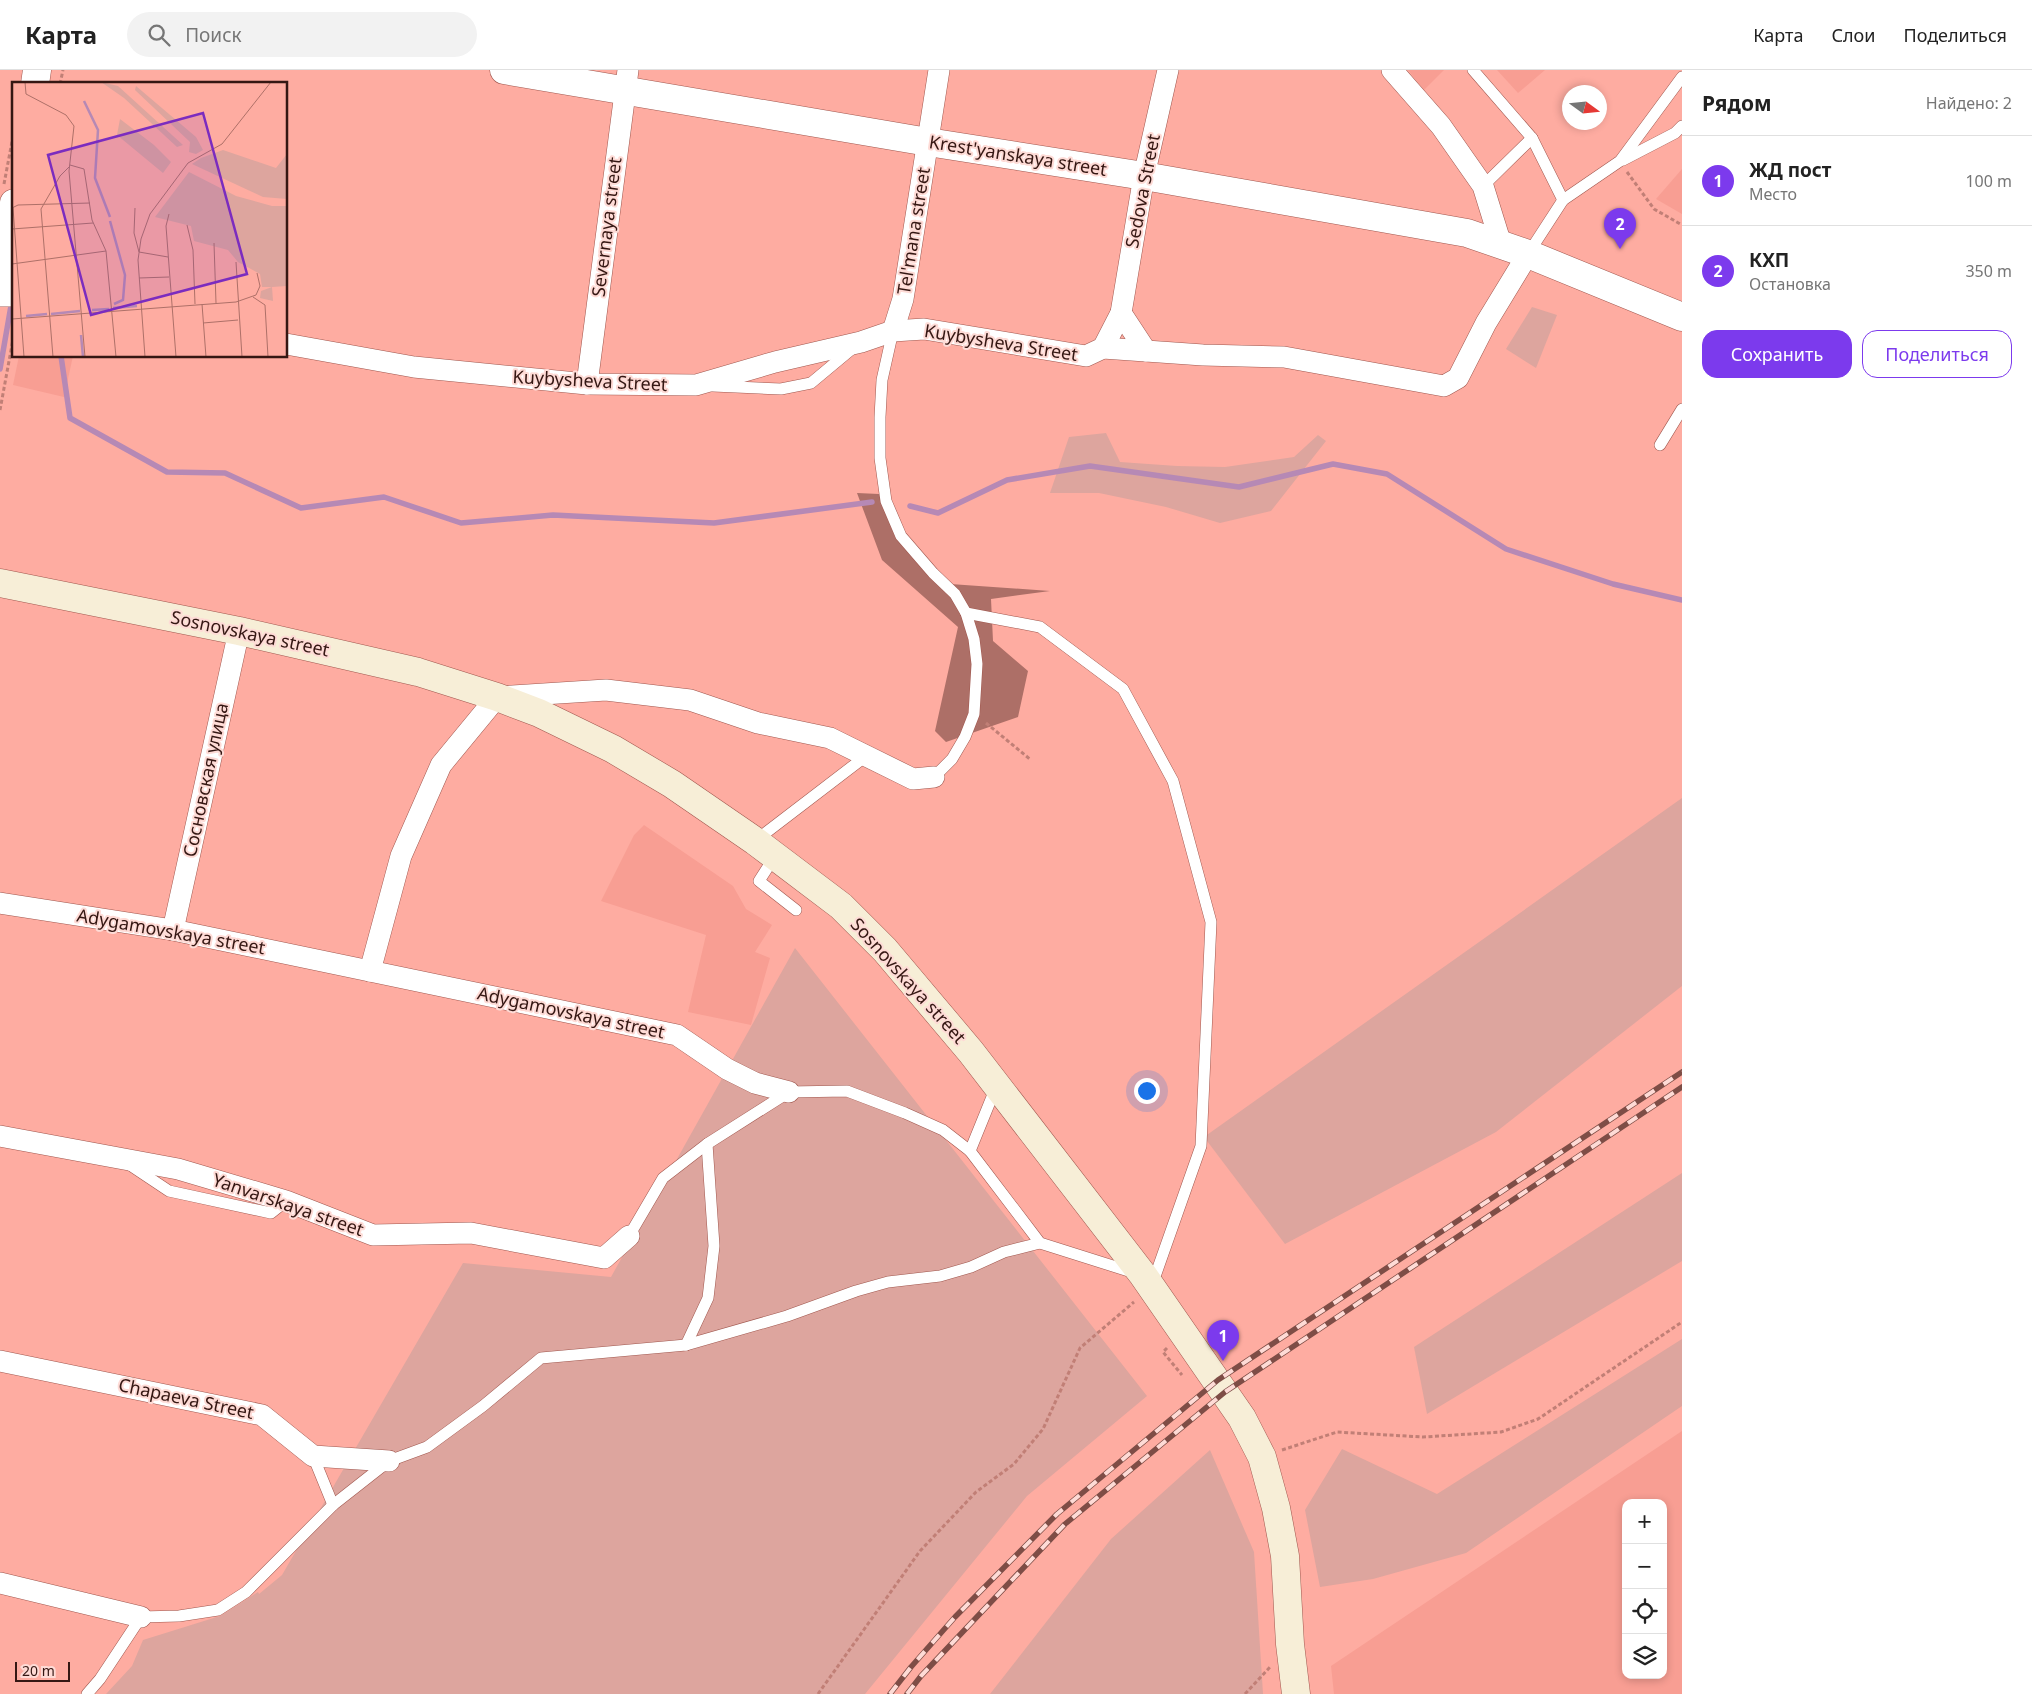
<!DOCTYPE html>
<html lang="ru">
<head>
<meta charset="utf-8">
<style>
  body { margin:0; font-family:"Noto Sans",sans-serif; background:#f2f2f2; color:#222 }
  .controls { position:absolute; right:15px; bottom:15px; display:grid; overflow:hidden; border-radius:10px; box-shadow:0 2px 8px #0003 }
  .controls button { width:45px; height:45px; display:grid; place-items:center; padding:0; border:0; border-bottom:1px solid #e0e0e0; background:#fff; color:#222; font:25px sans-serif }
  .compass { position:absolute; left:1562px; top:15px; width:45px; height:45px; border-radius:50%; background:#fff; box-shadow:0 2px 8px #0003; rotate:105deg }
  .scale { position:absolute; left:15px; bottom:12px; width:55px; box-sizing:border-box; padding-left:5px; border:2px solid #351713; border-top:0; font-size:14px; line-height:18px; white-space:nowrap; color:#351713; -webkit-text-stroke:4px #fedbd6; paint-order:stroke }
  .you { position:absolute; left:1146px; top:1020px; width:18px; height:18px; margin:-12px; border:4px solid #fff; border-radius:50%; background:#1a73e8; box-shadow:0 0 0 8px #1a73e833 }
  .badge { display:grid; place-items:center; width:32px; height:32px; border-radius:50%; background:#7c3aed; color:#fff; font-size:16px; font-weight:700 }
  .pin { position:absolute; translate:-50% -41px; filter:drop-shadow(0 1px 2px #0008) }
  .pin::after { content:''; position:absolute; top:26px; width:18px; height:15px; background:inherit; clip-path:polygon(0 0,100% 0,50% 100%) }
  .list { margin:0; padding:0; list-style:none }
  h2 { display:flex; justify-content:space-between; align-items:center; height:65px; margin:0; padding:0 20px; font-size:21px }
  h2 small { font-size:16px; font-weight:400; color:#767676 }
  .list li { display:grid; grid-template-columns:32px 1fr auto; gap:15px; align-items:center; box-sizing:border-box; height:90px; padding:0 20px; border-top:1px solid #e0e0e0 }
  .list b { display:block; font-size:19px; white-space:nowrap }
  .list p { margin:0; font-size:16px; white-space:nowrap; color:#767676 }
  .list em { font-size:16px; font-style:normal; color:#767676 }
  .actions { display:flex; gap:10px; padding:15px 20px }
  .actions a { flex:1; padding:11px 0; border:1px solid #7c3aed; border-radius:15px; text-align:center; font-size:18px; color:#7c3aed }
  .actions .main { background:#7c3aed; color:#fff }
  .icon { flex:none; width:28px; height:28px; fill:none; stroke:currentColor; stroke-width:2; stroke-linecap:round; stroke-linejoin:round }
  .map { position:relative; flex:none; width:1682px; height:1624px; overflow:hidden }
  header { display:flex; align-items:center; gap:30px; box-sizing:border-box; height:70px; padding:0 25px; background:#fff; border-bottom:1px solid #e0e0e0 }
  header strong { font-size:24px }
  nav { display:flex; gap:28px; margin-inline-start:auto; font-size:18px }
  .search { width:350px; height:45px; background:#f2f2f2; display:flex; align-items:center; gap:12px; box-sizing:border-box; padding:0 18px; border-radius:28px; color:#767676; font-size:19px }
  main { display:flex }
  aside { flex:1; background:#fff }
  .map>svg:first-child { display:block }
</style>
</head>
<body>
<header>
<strong>Карта</strong>
<div class="search"><svg class="icon" aria-label="search" viewBox="0 0 24 24"><circle cx="10" cy="10" r="6"/><path d="M15 15l6 6"/></svg>Поиск</div>
<nav><a>Карта</a><a>Слои</a><a>Поделиться</a></nav>
</header>
<main>
<div class="map">
<svg width="1682" height="1624" viewBox="0 0 1682 1624">
  <rect width="100%" height="100%" fill="#feaca1"/>
  <g fill="#f89e93" fill-rule="evenodd">
    <polygon points="1408,0 1444,0 1424,20"/>
    <polygon points="1497,0 1545,0 1518,23"/>
    <polygon points="1682,99 1682,144 1656,129"/>
    <polygon points="19,286 73,286 64,327 13,315"/>
    <polygon points="644,755 733,816 746,839 772,855 755,882 770,888 751,955 688,942 706,865 601,831 634,765"/>
    <path d="M1682 1361V1624H1334L1331 1596ZM1626 1433H1663V1605H1626Z"/>
  </g>
  <g fill="#dda59e">
    <polygon points="1532,237 1557,245 1536,298 1506,279"/>
    <polygon points="1106,363 1120,392 1177,396 1225,397 1294,387 1318,365 1326,371 1271,441 1220,453 1166,437 1099,423 1050,423 1069,367"/>
    <polygon points="1682,728 1682,916 1496,1062 1285,1174 1204,1067"/>
    <polygon points="795,878 1147,1326 1027,1426 865,1624 106,1624 132,1596 143,1570 220,1546 258,1522 259,1524 282,1505 463,1193 611,1207"/>
    <polygon points="1682,1103 1682,1191 1427,1344 1414,1277"/>
    <polygon points="1682,1269 1682,1336 1466,1483 1373,1509 1320,1517 1305,1440 1342,1379 1437,1424"/>
    <polygon points="1210,1380 1254,1482 1263,1624 990,1624 1111,1469"/>
  </g>
  <polygon fill="#ad6f67" points="857,423 879,424 898,471 936,513 1050,521 991,529 993,571 1028,601 1018,647 946,672 935,661 958,557 882,490"/>
  <g fill="none" stroke-linecap="round" stroke-linejoin="round">
    <g stroke="#b689b5" stroke-width="5.5">
      <polyline points="61,286 70,348 167,402 225,403 301,438 384,427 461,453 553,445 714,453 872,432"/>
      <polyline points="0,299 12,230"/>
      <polyline points="910,436 938,443 1007,410 1090,396 1239,417 1333,394 1387,404 1506,479 1613,514 1682,530"/>
    </g>
    <g stroke="#a0574e" stroke-width="12">
      <g id="service">
        <polyline points="1473,0 1532,68 1483,116"/>
        <polyline points="1532,68 1563,130"/>
        <polyline points="1623,90 1675,63 1682,56"/>
        <polyline points="1528,184 1563,130 1620,91 1682,7"/>
        <polyline points="893,261 882,310 880,347 880,388 886,431 901,466 933,503 955,524 966,543 974,569 977,594 974,644 965,667 952,689 934,707"/>
        <polyline points="713,316 781,319 811,313 853,278"/>
        <polyline points="1660,375 1682,339"/>
        <polyline points="966,543 1040,557 1123,619 1173,711 1211,852 1201,1076 1152,1215"/>
        <polyline points="755,771 866,686"/>
        <polyline points="775,786 759,811 796,840"/>
        <polyline points="996,1017 970,1081 1040,1173 1135,1203"/>
        <polyline points="130,1095 169,1121 271,1143 286,1131"/>
        <polyline points="629,1166 663,1108 707,1074 789,1022 847,1021 905,1043 943,1060 970,1081"/>
        <polyline points="686,1275 708,1228 714,1176 707,1074"/>
        <polyline points="313,1386 333,1435"/>
        <polyline points="87,1624 100,1609 141,1547 179,1546 218,1540 246,1522 333,1435 389,1391 427,1377 483,1336 541,1288 686,1275 787,1246 856,1221 888,1212 940,1206 971,1197 1004,1182 1040,1173"/>
      </g>
    </g>
    <g stroke="#a0574e" stroke-width="22">
      <g id="minor">
        <polyline points="1392,0 1441,56 1483,116 1501,174"/>
        <polyline points="0,226 14,226"/>
        <polyline points="1121,243 1146,281"/>
        <polyline points="893,261 903,229 939,0"/>
        <polyline points="286,274 414,297 587,314 696,315 775,292 861,272 893,261 924,259 1086,286 1103,278 1203,285 1284,287 1444,316 1458,308 1486,253 1528,184"/>
        <polyline points="1103,278 1121,243 1144,106 1168,0"/>
        <polyline points="587,314 628,0"/>
        <polyline points="0,833 173,860 677,965 727,999 755,1013 789,1022"/>
        <polyline points="173,860 239,561"/>
        <polyline points="370,901 401,786 441,695 497,627 606,620 690,630 758,653 830,668 913,709 934,707"/>
        <polyline points="0,1066 178,1099 286,1131 373,1165 471,1163 604,1188 629,1166"/>
        <polyline points="0,1291 262,1345 313,1386 389,1391"/>
        <polyline points="0,1513 141,1547"/>
      </g>
    </g>
    <g stroke="#a0574e" stroke-width="29">
      <g id="tertiary">
        <polyline points="504,0 928,72 1144,106 1467,163 1528,184 1682,247"/>
        <polyline points="35,14 37,0"/>
        <polyline points="0,211 14,133"/>
      </g>
    </g>
    <g stroke="#a0574e" stroke-width="29">
      <polyline id="secondary" points="0,513 239,561 418,602 497,627 539,643 613,679 672,714 755,771 841,836 885,880 971,982 1143,1205 1242,1348 1262,1387 1276,1438 1285,1486 1290,1574 1296,1624"/>
    </g>
    <g stroke="#c17f76" stroke-width="3" stroke-dasharray="4 2.5" stroke-linecap="butt">
      <polyline points="60,14 63,0"/>
      <polyline points="1627,102 1654,139 1682,155"/>
      <polyline points="4,114 14,61"/>
      <polyline points="0,340 14,264"/>
      <polyline points="986,653 1031,690"/>
      <polyline points="1167,1278 1163,1282 1182,1305"/>
      <polyline points="1282,1380 1337,1362 1423,1367 1501,1362 1538,1349 1682,1252"/>
      <polyline points="818,1624 920,1481 976,1422 1014,1394 1043,1359 1080,1278 1134,1232"/>
      <polyline points="1245,1624 1270,1597"/>
    </g>
    <use href="#service" stroke="#fff" stroke-width="11"/>
    <use href="#minor" stroke="#fff" stroke-width="21"/>
    <use href="#tertiary" stroke="#fff" stroke-width="28"/>
    <use href="#secondary" stroke="#f7eed7" stroke-width="28"/>
    <g stroke="#7e4d46" stroke-width="5.5">
      <g id="rail">
        <polyline points="890,1624 911,1597 955,1547 1057,1444 1218,1310 1682,1002"/>
        <polyline points="907,1624 921,1606 1065,1454 1225,1322 1682,1017"/>
      </g>
    </g>
    <use href="#rail" stroke="#fedbd6" stroke-width="4" stroke-dasharray="11" stroke-linecap="butt"/>
  </g>
  <g text-anchor="middle" stroke-width="4" stroke-linejoin="round" paint-order="stroke">
    <g font-size="18" fill="#351713" stroke="#fedbd6">
      <text transform="translate(1018 86) rotate(9)" y="6">Krest'yanskaya street</text>
      <text transform="translate(1143 121) rotate(-79)" y="6">Sedova Street</text>
      <text transform="translate(607 157) rotate(-83)" y="6">Severnaya street</text>
      <text transform="translate(914 161) rotate(-81)" y="6">Tel'mana street</text>
      <text transform="translate(1001 273) rotate(9)" y="6">Kuybysheva Street</text>
      <text transform="translate(590 311) rotate(3)" y="6">Kuybysheva Street</text>
      <text transform="translate(250 564) rotate(12)" y="6">Sosnovskaya street</text>
      <text transform="translate(206 710) rotate(-78)" y="6">Сосновская улица</text>
      <text transform="translate(171 862) rotate(10)" y="6">Adygamovskaya street</text>
      <text transform="translate(908 911) rotate(48)" y="6">Sosnovskaya street</text>
      <text transform="translate(571 943) rotate(12)" y="6">Adygamovskaya street</text>
      <text transform="translate(288 1135) rotate(19)" y="6">Yanvarskaya street</text>
      <text transform="translate(186 1329) rotate(12)" y="6">Chapaeva Street</text>
    </g>
  </g>
  <g transform="translate(12 12)">
    <rect width="275" height="275" fill="#feaca1"/>
    <path d="M89 0 106 4 171 63 165 65 112 16ZM124 4 184 55 191 68 184 72 177 70 178 60 123 8ZM108 37 142 63 159 80 151 91 105 53ZM211 68 264 86 275 72V117L251 115 180 82 189 76ZM177 90 224 114 260 124H275V204L260 205 261 219 248 216 249 209 260 205H250L248 192 226 180 216 168 182 159 179 144 143 135Z" fill="#dda59e"/>
    <path fill="none" stroke="#b689b5" stroke-width="2.5" d="M72 19 86 48 83 96 98 135M98 139 113 193 111 218 102 222M101 226 125 224M80 228 97 227M39 232 68 229M14 234 35 232M69 253 71 275"/>
    <path fill="none" stroke="#ae7068" stroke-width="1" d="M13 0 14 12 54 33 62 44 57 89 73 275M58 83 72 87 80 138 94 169 104 275M0 126 6 123 78 121M1 126 12 275M123 126 122 151 127 170 156 175M157 132 154 144 164 275M175 143 181 168 183 222M0 147 81 141M202 161 204 221M224 180 230 275M0 182 94 169M127 196 157 195M241 215 253 223 256 275M190 222 194 275M0 237 224 220 244 213 248 204 245 191M191 241 226 238M41 275 29 127 48 94 57 85M133 275 126 178 129 157 138 132 176 81 210 62 259 0"/>
    <path fill="#7b2cbf" fill-opacity="0.15" stroke="#7b2cbf" stroke-width="2.5" d="M191 31 235 192 79 233 36 73Z"/>
    <rect width="275" height="275" fill="none" stroke="#351713" stroke-width="2.5"/>
  </g>
</svg>
<div class="controls">
<button>+</button>
<button>−</button>
<button><svg class="icon" aria-label="locate" viewBox="0 0 24 24"><circle cx="12" cy="12" r="6"/><path d="M12 2v4M12 18v4M2 12h4M18 12h4"/></svg></button>
<button><svg class="icon" aria-label="layers" viewBox="0 0 24 24"><path d="M12 4l9 5-9 5-9-5zM3 14l9 5 9-5"/></svg></button>
</div>
<svg class="compass" viewBox="-18 -18 36 36"><path d="M0-13l5 13h-10z" fill="#e53935"/><path d="M0 13l5-13h-10z" fill="#767676"/></svg>
<div class="scale">20 m</div>
<div class="you"></div>
<div class="pin badge" style="left:1223px;top:1291px">1</div>
<div class="pin badge" style="left:1620px;top:179px">2</div>
</div>
<aside>
<h2>Рядом<small>Найдено: 2</small></h2>
<ul class="list">
<li><span class="badge">1</span><div><b>ЖД пост</b><p>Место</p></div><em>100 m</em></li>
<li><span class="badge">2</span><div><b>КХП</b><p>Остановка</p></div><em>350 m</em></li>
</ul>
<div class="actions"><a class="main">Сохранить</a><a>Поделиться</a></div>
</aside>
</main>
</body>
</html>
